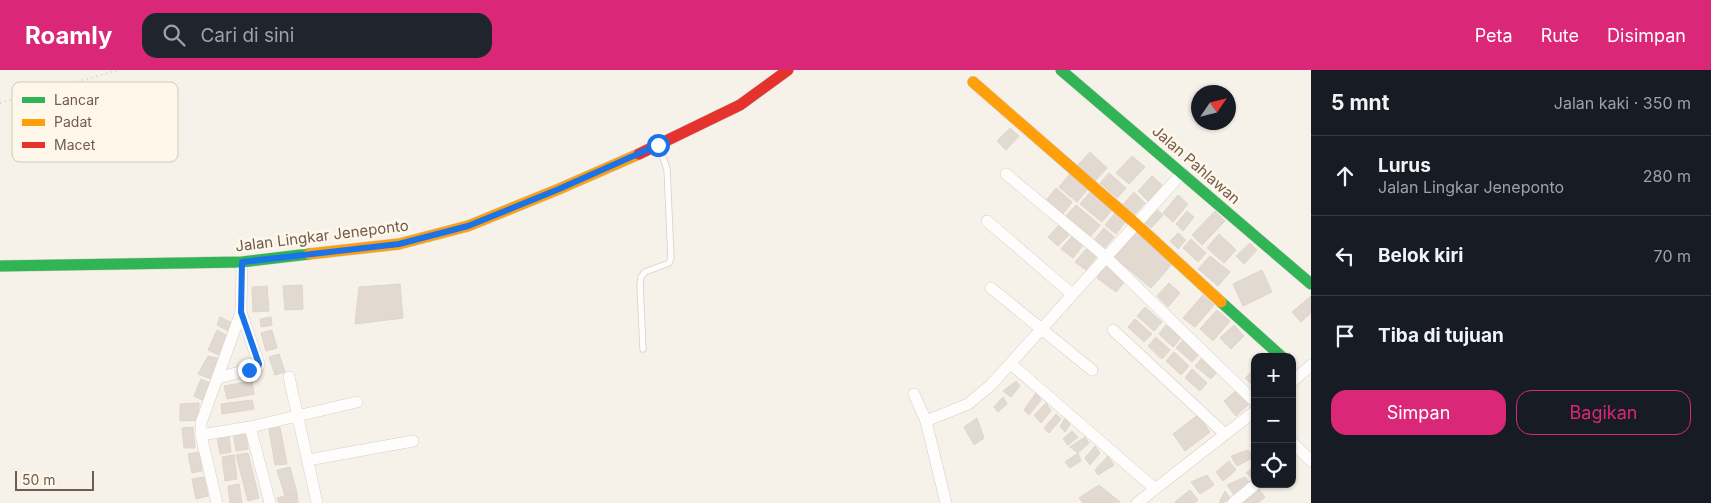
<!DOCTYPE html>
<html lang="id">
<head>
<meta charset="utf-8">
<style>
  body { margin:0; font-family:Inter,sans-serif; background:#20242c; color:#f1f3f6 }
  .controls { position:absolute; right:15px; bottom:15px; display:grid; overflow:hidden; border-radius:10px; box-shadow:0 1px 4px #0004 }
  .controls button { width:45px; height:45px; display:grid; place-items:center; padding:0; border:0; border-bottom:1px solid #363941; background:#171b24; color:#f1f3f6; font:25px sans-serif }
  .compass { position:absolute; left:1191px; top:15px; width:45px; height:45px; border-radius:50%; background:#171b24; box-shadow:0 1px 4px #0004; rotate:55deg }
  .scale { position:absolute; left:15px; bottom:12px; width:79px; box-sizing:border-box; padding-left:5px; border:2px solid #715c4c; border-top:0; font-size:14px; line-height:18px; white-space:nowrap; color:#715c4c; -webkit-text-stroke:4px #fef7ea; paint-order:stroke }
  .stop { position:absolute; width:15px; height:15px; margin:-11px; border:4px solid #1a73e8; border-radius:50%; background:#fff }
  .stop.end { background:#1a73e8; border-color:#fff; box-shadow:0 1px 5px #0008 }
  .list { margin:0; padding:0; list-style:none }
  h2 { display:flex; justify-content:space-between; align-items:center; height:65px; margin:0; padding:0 20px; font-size:21px }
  h2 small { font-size:16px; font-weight:400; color:#9ea1a6 }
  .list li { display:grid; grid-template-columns:32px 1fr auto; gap:15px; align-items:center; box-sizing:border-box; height:80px; padding:0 20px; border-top:1px solid #363941 }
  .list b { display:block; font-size:19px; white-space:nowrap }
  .list p { margin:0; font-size:16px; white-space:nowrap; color:#9ea1a6 }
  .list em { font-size:16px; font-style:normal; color:#9ea1a6 }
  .actions { display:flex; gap:10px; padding:15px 20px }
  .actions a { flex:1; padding:11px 0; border:1px solid #db2777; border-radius:15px; text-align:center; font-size:18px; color:#db2777 }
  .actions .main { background:#db2777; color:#fff }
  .icon { flex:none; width:28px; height:28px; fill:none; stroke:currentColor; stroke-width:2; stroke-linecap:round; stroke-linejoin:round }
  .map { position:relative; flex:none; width:1311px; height:433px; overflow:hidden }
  header { display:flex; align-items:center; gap:30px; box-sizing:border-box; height:70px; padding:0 25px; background:#db2777; color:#fff }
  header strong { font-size:24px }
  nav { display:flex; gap:28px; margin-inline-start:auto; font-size:18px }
  .search { width:350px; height:45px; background:#20242c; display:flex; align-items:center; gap:12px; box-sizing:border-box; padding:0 18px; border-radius:15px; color:#9ea1a6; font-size:19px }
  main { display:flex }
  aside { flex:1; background:#171b24 }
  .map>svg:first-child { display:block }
</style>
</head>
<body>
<header>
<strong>Roamly</strong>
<div class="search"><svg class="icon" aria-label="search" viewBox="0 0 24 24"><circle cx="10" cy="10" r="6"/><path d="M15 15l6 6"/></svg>Cari di sini</div>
<nav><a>Peta</a><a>Rute</a><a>Disimpan</a></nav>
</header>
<main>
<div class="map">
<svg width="1311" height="433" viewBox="0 0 1311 433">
  <rect width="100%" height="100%" fill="#f6f2e9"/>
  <g fill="#e2dad1" stroke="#ded5cc">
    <polygon points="1010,58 1019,66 1006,80 997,71"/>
    <polygon points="1090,82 1107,98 1095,111 1078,95"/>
    <polygon points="1132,86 1145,97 1129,114 1116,103"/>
    <polygon points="1109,103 1126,118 1117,128 1100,113"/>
    <polygon points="1070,104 1088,119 1077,132 1059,117"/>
    <polygon points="1152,106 1162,115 1148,131 1138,121"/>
    <polygon points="1056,118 1072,132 1062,145 1045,132"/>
    <polygon points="1091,121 1113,139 1102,152 1080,134"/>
    <polygon points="1134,122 1145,133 1133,146 1122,136"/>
    <polygon points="1178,125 1188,134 1173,152 1163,143"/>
    <polygon points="1076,135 1100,155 1089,168 1064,148"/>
    <polygon points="1155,138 1163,145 1151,158 1143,151"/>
    <polygon points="1187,141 1194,147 1183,161 1176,154"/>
    <polygon points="1215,141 1225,151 1202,175 1192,165"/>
    <polygon points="1116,142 1126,151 1116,164 1105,155"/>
    <polygon points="1060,154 1070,164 1058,176 1048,167"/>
    <polygon points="1104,158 1114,167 1103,180 1093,171"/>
    <polygon points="1135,162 1172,194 1151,218 1114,187"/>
    <polygon points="1178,163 1186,170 1178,179 1170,171"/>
    <polygon points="1219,164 1236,180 1224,193 1207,178"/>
    <polygon points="1073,165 1084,174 1073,188 1061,179"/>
    <polygon points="1191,169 1206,183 1198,192 1183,178"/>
    <polygon points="1250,173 1257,180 1244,194 1236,186"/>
    <polygon points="1087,178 1097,186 1086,200 1075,192"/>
    <polygon points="1210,186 1230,202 1218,216 1198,199"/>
    <polygon points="1106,195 1126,210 1116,222 1097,208"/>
    <polygon points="1262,200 1272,222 1243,236 1233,214"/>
    <polygon points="1169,213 1180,223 1168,237 1157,226"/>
    <polygon points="400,214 403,248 355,254 359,217"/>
    <polygon points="302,215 303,239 285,240 283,216"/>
    <polygon points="267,216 269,241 253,242 252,217"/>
    <polygon points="1203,225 1214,235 1195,257 1183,248"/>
    <polygon points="1311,226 1311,243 1301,252 1292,242"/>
    <polygon points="1145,237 1162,252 1154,261 1137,246"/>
    <polygon points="1217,240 1230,251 1213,271 1200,259"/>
    <polygon points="220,247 232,253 228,261 217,255"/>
    <polygon points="271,247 272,255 261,257 260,249"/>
    <polygon points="1135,249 1152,264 1144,272 1128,257"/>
    <polygon points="1166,255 1181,268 1173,277 1159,264"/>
    <polygon points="1234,255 1244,266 1231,279 1220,268"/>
    <polygon points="217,260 228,266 219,285 208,280"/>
    <polygon points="272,260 277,278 266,281 261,263"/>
    <polygon points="1156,267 1170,280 1162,289 1148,276"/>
    <polygon points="1183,270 1199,284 1192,292 1176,278"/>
    <polygon points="1174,282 1189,296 1181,305 1166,291"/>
    <polygon points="279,284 285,302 275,305 269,287"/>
    <polygon points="208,286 221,289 211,309 198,304"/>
    <polygon points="1203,287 1218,301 1211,309 1195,296"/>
    <polygon points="1192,299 1207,313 1200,321 1185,308"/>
    <polygon points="1255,299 1255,318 1245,308"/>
    <polygon points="201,309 212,314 204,331 194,326"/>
    <polygon points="252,311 254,324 227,329 224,316"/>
    <polygon points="1016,311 1020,316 1011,327 1003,321"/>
    <polygon points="1237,320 1249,334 1236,346 1224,331"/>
    <polygon points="1036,323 1041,330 1029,345 1024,340"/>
    <polygon points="1003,327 1007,334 998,342 994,337"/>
    <polygon points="252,330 254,339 222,344 221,334"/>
    <polygon points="199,333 199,350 180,351 180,334"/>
    <polygon points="1046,333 1051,341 1041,353 1034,345"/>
    <polygon points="1056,344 1061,349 1049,363 1044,358"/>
    <polygon points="1198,345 1210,362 1185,381 1173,364"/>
    <polygon points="977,348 984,368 974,375 964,357"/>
    <polygon points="1065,348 1070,355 1065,362 1060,357"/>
    <polygon points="193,357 195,378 184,378 182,358"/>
    <polygon points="280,357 287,394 275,395 269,359"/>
    <polygon points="245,361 248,379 236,381 233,362"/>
    <polygon points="1072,361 1078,367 1068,375 1063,369"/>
    <polygon points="229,365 231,382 220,384 217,367"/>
    <polygon points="1085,367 1089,373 1078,383 1070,377"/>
    <polygon points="1095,376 1100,383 1090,395 1085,388"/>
    <polygon points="1248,380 1254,387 1237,396 1231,386"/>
    <polygon points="199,382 202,401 192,403 188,384"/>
    <polygon points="248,383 259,428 248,431 236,385"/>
    <polygon points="1078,383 1081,391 1070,398 1065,392"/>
    <polygon points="234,385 237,409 225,411 222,387"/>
    <polygon points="1108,386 1114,395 1098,405 1095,400"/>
    <polygon points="1229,391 1236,400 1223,411 1216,402"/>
    <polygon points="290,397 297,423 285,426 277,400"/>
    <polygon points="1253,398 1255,401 1254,409 1246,403"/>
    <polygon points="1207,405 1214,415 1200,424 1191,412"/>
    <polygon points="204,407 208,426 196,429 192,409"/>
    <polygon points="1245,407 1251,415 1235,426 1227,415"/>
    <polygon points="239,414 242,433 230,433 228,416"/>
    <polygon points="1099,415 1120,432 1083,433 1079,428"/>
    <polygon points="1257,417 1265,427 1258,433 1243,433 1240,430"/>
    <polygon points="1190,420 1198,430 1194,433 1176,433 1175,432"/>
    <polygon points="1225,421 1230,428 1223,433 1219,433"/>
    <polygon points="297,423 298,433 279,433 277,428"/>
  </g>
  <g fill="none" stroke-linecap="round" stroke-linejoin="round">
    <g stroke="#d5cfc8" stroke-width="7">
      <polyline id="lane" points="643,279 640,215 641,207 645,202 669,193 671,188 667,99 659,77"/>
    </g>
    <g stroke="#d5cfc8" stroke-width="12">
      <g id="street">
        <polyline points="1006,104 1106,187 1255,332"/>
        <polyline points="987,151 1072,224"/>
        <polyline points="991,218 1092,300"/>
        <polyline points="1113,260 1225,364"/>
        <polyline points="1011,294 1154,418"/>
        <polyline points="289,307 317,433"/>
        <polyline points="218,308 258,297 259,294 241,242"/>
        <polyline points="1292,312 1311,295"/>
        <polyline points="914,324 926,351 946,433"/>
        <polyline points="926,351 968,334 991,315 1182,103"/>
        <polyline points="250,357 270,433"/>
        <polyline points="201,365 250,357 357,332"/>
        <polyline points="1292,372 1311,391"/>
        <polyline points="308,390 413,371"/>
        <polyline points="217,433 201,365 201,353 241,242 242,192"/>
        <polyline points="1137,433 1255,341"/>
        <polyline points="1233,433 1256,414"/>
      </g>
    </g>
    <g stroke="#d5cfc8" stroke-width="12">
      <g id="fast">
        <polyline points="1061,0 1311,214"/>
        <polyline points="0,196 242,192 309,184"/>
        <polyline points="1221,232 1282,287"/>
      </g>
    </g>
    <g stroke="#d5cfc8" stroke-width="12">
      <g id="slow">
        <polyline points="973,12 1136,154 1221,232"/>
        <polyline points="309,184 399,174 468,156 559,119 639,84"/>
      </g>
    </g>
    <g stroke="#d5cfc8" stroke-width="12">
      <polyline id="jam" points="639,84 740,35 788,0"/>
    </g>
    <polyline stroke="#d6d0ca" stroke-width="2" stroke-dasharray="1 4" stroke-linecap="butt" points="0,33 119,0"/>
    <use href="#lane" stroke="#fefdfc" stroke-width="5.5"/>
    <use href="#street" stroke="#fefdfc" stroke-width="11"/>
    <use href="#fast" stroke="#30b455" stroke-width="11"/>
    <use href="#slow" stroke="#ff9f0a" stroke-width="11"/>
    <use href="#jam" stroke="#e5322d" stroke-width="11"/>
  </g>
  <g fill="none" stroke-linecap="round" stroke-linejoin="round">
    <polyline stroke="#1a73e8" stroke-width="6" points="249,300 258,297 259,294 241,242 242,192 399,174 468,156 559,119 658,75"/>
  </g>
  <g text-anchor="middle" stroke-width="5" stroke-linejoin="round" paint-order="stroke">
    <g font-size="15" fill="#715c4c" stroke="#fef7ea">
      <text transform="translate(1196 95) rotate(41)" y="5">Jalan Pahlawan</text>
      <text transform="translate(322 166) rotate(-7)" y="5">Jalan Lingkar Jeneponto</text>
    </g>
  </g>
  <rect x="12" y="12" width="166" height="80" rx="8" fill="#fef7ea" stroke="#d4c8bb" stroke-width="1"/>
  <rect x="22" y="27" width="23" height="6" fill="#30b455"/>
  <rect x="22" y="49" width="23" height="7" fill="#ff9f0a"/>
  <rect x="22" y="72" width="23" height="6" fill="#e5322d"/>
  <g font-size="14" fill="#715c4c">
    <text x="54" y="35">Lancar</text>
    <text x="54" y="57">Padat</text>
    <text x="54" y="80">Macet</text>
  </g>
</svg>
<div class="controls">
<button>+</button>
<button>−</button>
<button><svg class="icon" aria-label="locate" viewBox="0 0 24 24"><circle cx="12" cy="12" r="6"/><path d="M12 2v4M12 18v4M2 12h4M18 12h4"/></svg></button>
</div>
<svg class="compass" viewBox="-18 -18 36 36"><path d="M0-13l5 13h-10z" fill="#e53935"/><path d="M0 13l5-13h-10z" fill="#9ea1a6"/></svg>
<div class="scale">50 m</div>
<div class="stop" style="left:658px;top:75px"></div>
<div class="stop end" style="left:249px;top:300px"></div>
</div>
<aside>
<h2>5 mnt<small>Jalan kaki · 350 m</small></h2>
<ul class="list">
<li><svg class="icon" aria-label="ahead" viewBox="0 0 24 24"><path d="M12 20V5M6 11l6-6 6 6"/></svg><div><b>Lurus</b><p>Jalan Lingkar Jeneponto</p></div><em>280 m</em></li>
<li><svg class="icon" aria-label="left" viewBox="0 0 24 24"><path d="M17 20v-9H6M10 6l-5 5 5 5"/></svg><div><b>Belok kiri</b></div><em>70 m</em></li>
<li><svg class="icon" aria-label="arrive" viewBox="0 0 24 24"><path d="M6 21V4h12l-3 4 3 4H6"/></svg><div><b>Tiba di tujuan</b></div></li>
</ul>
<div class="actions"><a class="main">Simpan</a><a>Bagikan</a></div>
</aside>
</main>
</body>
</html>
